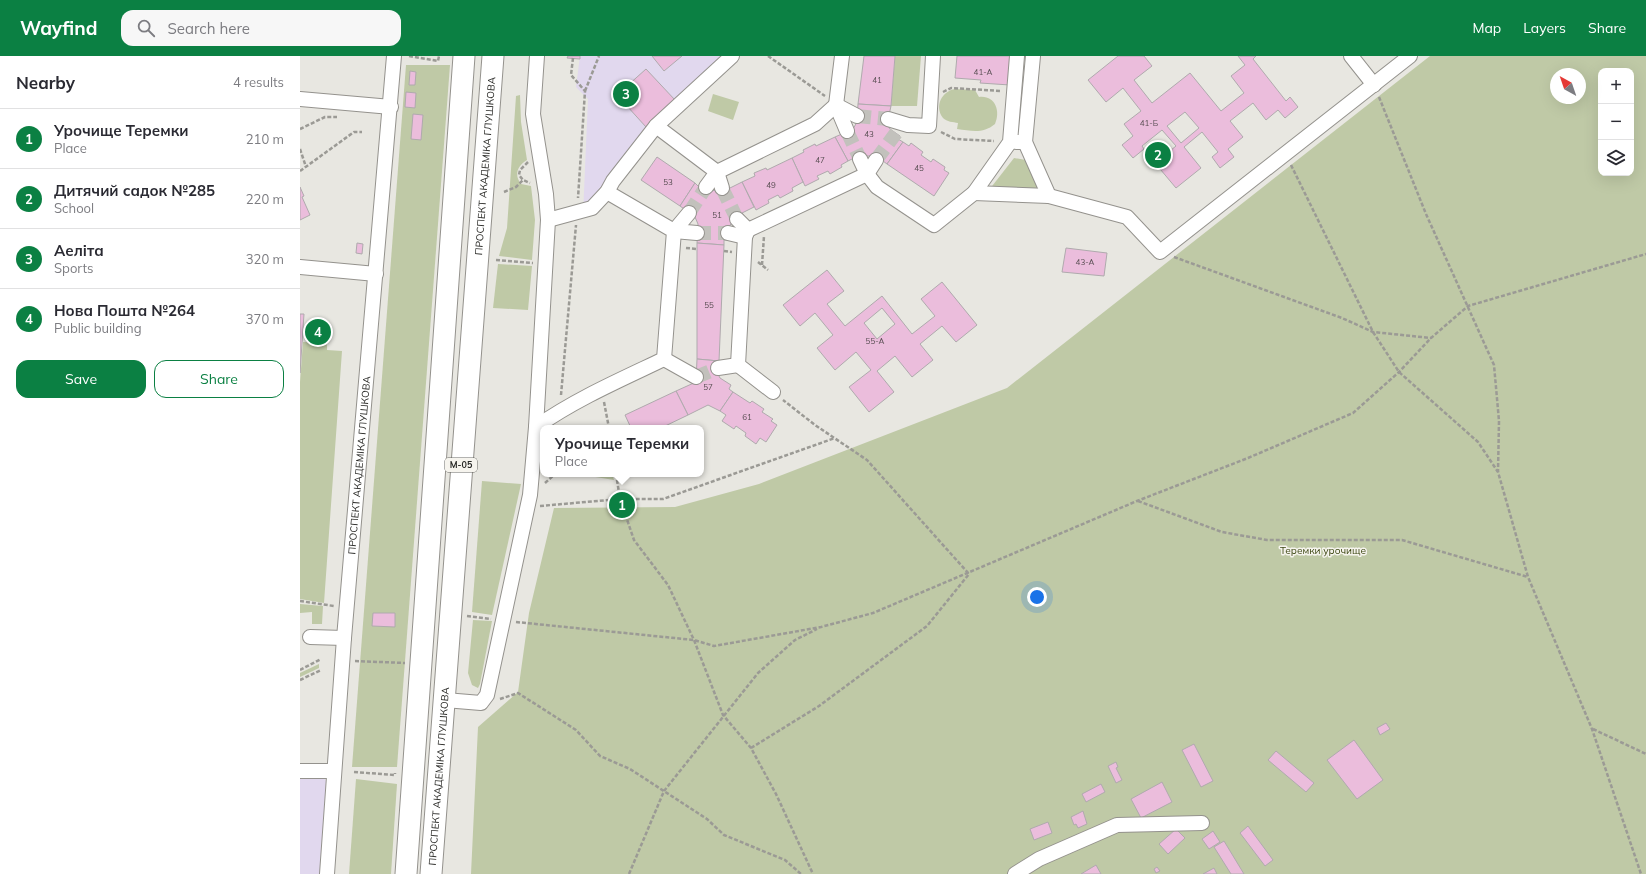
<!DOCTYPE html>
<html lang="en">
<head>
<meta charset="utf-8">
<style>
  body { margin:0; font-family:Mulish,sans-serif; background:#f7f7f7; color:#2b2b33 }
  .controls { position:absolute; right:12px; top:12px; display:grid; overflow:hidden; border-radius:8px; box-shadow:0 4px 16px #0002 }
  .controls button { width:36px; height:36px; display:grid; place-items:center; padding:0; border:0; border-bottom:1px solid #e1e1e2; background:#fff; color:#2b2b33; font:20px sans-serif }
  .compass { position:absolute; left:1250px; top:12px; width:36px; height:36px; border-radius:50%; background:#fff; box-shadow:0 4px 16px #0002; rotate:320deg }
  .you { position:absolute; left:737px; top:541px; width:14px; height:14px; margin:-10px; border:3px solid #fff; border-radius:50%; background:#1a73e8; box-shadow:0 0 0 6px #1a73e833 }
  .badge { display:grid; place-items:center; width:26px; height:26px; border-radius:50%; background:#0b8043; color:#fff; font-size:13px; font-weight:700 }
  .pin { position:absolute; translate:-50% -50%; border:2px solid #fff; box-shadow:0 1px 4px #0006 }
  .popup { position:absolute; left:240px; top:369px; width:164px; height:52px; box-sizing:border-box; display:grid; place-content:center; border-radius:8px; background:#fff; filter:drop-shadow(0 1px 3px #0005); font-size:13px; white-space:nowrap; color:#7c7c81 }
  .popup b { font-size:15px; color:#2b2b33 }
  .popup::after { content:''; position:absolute; left:50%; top:100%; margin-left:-8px; border:8px solid transparent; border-top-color:#fff }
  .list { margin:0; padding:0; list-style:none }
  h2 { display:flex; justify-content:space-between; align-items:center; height:52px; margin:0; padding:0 16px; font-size:17px }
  h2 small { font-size:13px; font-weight:400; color:#7c7c81 }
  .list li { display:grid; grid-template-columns:26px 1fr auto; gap:12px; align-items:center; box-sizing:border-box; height:60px; padding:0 16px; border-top:1px solid #e1e1e2 }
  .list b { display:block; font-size:15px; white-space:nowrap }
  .list p { margin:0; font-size:13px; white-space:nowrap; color:#7c7c81 }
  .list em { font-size:13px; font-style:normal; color:#7c7c81 }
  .actions { display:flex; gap:8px; padding:12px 16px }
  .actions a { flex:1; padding:9px 0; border:1px solid #0b8043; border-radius:12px; text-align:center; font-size:14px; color:#0b8043 }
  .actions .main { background:#0b8043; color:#fff }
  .icon { flex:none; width:22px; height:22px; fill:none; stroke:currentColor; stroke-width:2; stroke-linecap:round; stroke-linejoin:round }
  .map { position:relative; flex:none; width:1346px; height:818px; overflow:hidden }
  header { display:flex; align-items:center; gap:24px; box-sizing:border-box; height:56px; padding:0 20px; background:#0b8043; color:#fff }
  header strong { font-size:19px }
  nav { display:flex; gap:22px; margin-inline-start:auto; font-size:14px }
  .search { width:280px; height:36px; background:#f7f7f7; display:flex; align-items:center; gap:10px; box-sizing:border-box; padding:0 14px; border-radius:12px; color:#7c7c81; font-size:15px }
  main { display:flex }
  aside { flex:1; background:#fff }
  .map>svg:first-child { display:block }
</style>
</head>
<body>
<header>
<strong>Wayfind</strong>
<div class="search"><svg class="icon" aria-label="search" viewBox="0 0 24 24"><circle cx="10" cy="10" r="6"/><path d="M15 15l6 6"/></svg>Search here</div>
<nav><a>Map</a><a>Layers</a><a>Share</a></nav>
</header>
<main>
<aside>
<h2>Nearby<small>4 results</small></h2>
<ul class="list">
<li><span class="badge">1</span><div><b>Урочище Теремки</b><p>Place</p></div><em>210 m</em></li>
<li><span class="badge">2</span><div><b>Дитячий садок №285</b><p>School</p></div><em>220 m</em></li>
<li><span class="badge">3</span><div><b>Аеліта</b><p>Sports</p></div><em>320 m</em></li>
<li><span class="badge">4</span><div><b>Нова Пошта №264</b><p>Public building</p></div><em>370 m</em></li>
</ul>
<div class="actions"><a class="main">Save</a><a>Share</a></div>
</aside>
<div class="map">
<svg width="1346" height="818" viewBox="0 0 1346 818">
  <rect width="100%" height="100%" fill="#e8e7e1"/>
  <g fill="#e1d8ee">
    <polygon points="280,0 436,0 364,70 283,159 288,43 276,31"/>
    <polygon points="22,719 26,725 20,818 0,818 0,720"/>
  </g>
  <g fill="#bfc9a6" fill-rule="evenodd">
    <polygon points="595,0 621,0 617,50 591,50"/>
    <path d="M1130 0H1346V818H171L178 671 218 636 229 557 254 452 375 451 459 428 707 332ZM1301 15H1331V117H1301ZM1256 18H1280V42H1256Z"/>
    <polygon points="106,9 150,9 97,711 52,711"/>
    <path d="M655 33 675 34 679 41C695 39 701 55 695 68 683 78 672 75 657 73L658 67C653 66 647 66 643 62 634 50 642 35 655 33Z"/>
    <polygon points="413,38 439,46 433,64 408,55"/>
    <path d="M220 39 221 66 227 104C217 110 214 119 221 128L231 130 235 164 232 204 199 200 207 172 216 40Z"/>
    <polygon points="714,102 726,104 742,136 689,134"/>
    <polygon points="198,208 232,210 228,254 193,252"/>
    <polygon points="3,286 27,287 27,294 42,295 24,547 0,543 0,326"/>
    <polygon points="277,418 312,418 314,424"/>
    <polygon points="182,425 221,428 192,559 172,556"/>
    <polygon points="0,548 23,550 22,568 12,568 12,556 0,557"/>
    <polygon points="173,564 192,565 180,628 178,632 172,629 168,617"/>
    <polygon points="19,608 19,612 0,621 0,617"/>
    <polygon points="56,723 97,728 91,818 49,818"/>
  </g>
  <g fill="#ebbddc" stroke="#afaaad" fill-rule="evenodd">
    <polygon points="268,0 280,0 280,3 267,2"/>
    <polygon points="352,0 382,0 364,15"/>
    <polygon points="564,0 595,0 591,50 558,48"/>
    <polygon points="657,0 713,0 710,29 680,27 681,24 655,22"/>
    <path d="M818 0H844L852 10 834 24 852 47 890 17 921 55 944 37 931 20 945 9 938 0H956L953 3 986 45 990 41 998 51 985 62 978 54 966 64 953 47 930 65 943 81 928 93 934 101 920 112 912 101 918 96 902 76 884 91 901 112 876 132 855 107 876 90 862 74 842 90 844 93 833 102 822 89 833 80 824 68 841 55 823 32 806 46 788 24ZM885 56 899 72 881 87 867 70Z"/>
    <polygon points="346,13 375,44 346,71 317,39"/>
    <polygon points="110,15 116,16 115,29 109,29"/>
    <polygon points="106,36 116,37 115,52 105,51"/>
    <polygon points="558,48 591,50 587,68 590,73 600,80 598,83 603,86 587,108 583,105 581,108 571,100 566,100 554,106 552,103 548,105 535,81 553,73 557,66"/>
    <polygon points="113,58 123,59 121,84 111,83"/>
    <polygon points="535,81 548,105 541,109 542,111 530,118 528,115 517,120 519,123 505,130 492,102 504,96 503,94 515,88 516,90"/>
    <polygon points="603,86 609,90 611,87 623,96 621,99 631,106 633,103 645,111 644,114 649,117 634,140 587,108"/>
    <polygon points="357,101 395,127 380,150 341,124"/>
    <polygon points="492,102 503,126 492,132 493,135 480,142 478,139 468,144 469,147 456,154 442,126 455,120 454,117 466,112 467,114"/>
    <polygon points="442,126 454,151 442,157 444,160 432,166 429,171 428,184 424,184 424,189 397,187 398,168 395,161 380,150 395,127 399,131 401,128 412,135 428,129 430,132"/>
    <polygon points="0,131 4,140 2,141 10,159 0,164"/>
    <polygon points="57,187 63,188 62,198 56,197"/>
    <polygon points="397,187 424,189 419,305 397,303"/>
    <polygon points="766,192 807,197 804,220 762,216"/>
    <path d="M527 214 544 235 527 248 545 270 582 240 612 278 635 260 621 243 642 226 677 269 656 286 642 270 620 288 633 304 612 321 595 300 577 315 594 336 569 356 549 331 571 314 556 296 535 314 517 292 533 279 515 257 500 270 483 249ZM582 252 595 268 577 283 564 267Z"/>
    <polygon points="0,258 4,258 0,317"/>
    <polygon points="397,303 419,305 418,318 420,322 431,329 429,333 433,336 420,355 408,349 388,359 376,335 396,326"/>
    <polygon points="376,335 388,359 361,372 331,372 325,359"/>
    <polygon points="433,336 450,347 452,345 464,353 462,356 473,363 471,365 477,369 466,386 460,382 456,388 445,380 446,377 436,370 434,373 422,365 426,359 420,355"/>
    <polygon points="73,557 95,557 95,571 72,570"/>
    <polygon points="1086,667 1090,673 1080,679 1077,672"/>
    <polygon points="1054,684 1083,724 1057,743 1027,704"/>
    <polygon points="894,688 913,725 901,731 882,694"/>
    <polygon points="976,695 1014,727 1006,736 968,704"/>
    <polygon points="816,706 818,711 816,712 822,724 816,727 808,710"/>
    <polygon points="862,726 872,746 841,762 831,743"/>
    <polygon points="801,728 805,736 786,746 782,738"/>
    <polygon points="783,755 787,768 778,772 776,768 774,769 771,761"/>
    <polygon points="748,766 752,777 734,784 730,773"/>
    <polygon points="948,770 973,804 965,810 940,777"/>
    <polygon points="876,773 885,782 868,798 859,788"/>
    <polygon points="913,775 920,786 909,793 902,783"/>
    <polygon points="924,785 944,818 931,818 914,791"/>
    <polygon points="796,809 801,818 781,818"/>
    <polygon points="857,811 860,815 856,817 854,813"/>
    <polygon points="914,812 917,818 903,818"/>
  </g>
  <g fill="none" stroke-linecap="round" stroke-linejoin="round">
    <g stroke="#c2c1bc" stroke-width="14" stroke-dasharray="14 7" stroke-linecap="butt">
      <polyline points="557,60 588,63"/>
      <polyline points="547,75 560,103"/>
      <polyline points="576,104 596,77"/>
      <polyline points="422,132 437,163"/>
      <polyline points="389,157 406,131"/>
      <polyline points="397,177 428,177"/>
      <polyline points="396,321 418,312"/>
    </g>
    <g stroke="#94928d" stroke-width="16">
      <g id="minor">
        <polyline points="542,0 536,49 547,75"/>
        <polyline points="1051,0 1074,29"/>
        <polyline points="0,43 91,51"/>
        <polyline points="588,63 608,69 629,70 633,0"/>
        <polyline points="356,70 417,116 515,68 536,49 557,60"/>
        <polyline points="716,86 725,86 749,140"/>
        <polyline points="725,86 733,0"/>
        <polyline points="560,103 567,118 577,131 634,169 674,137 710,86 717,0"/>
        <polyline points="417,116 422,132"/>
        <polyline points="406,131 417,116"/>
        <polyline points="674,137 749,140 827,161 860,196 1110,0"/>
        <polyline points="437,163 448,174 445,181 438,309 473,336"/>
        <polyline points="248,164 292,152 307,136 313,125 356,70 432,0"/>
        <polyline points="448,174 567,118 576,104"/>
        <polyline points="374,175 389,157"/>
        <polyline points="374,175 397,177"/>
        <polyline points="428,177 445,181"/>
        <polyline points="0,211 76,218"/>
        <polyline points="364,303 396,321"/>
        <polyline points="418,312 438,309"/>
        <path d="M236 371C276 343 320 324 364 303L374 175 307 136"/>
        <polyline points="10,581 44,582"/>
        <polyline points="145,644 181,647 187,639 230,439 236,371 248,164 246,138 233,58 237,0"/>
        <polyline points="0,715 33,715"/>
        <path id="s1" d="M27 818 44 582 94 0"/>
        <polyline points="715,818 739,803 817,769 902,767"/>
      </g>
    </g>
    <g stroke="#94928d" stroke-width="23">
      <g id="highway">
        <polyline points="106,818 164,0"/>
        <path id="s2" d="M131 818 193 0"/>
      </g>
    </g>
    <g stroke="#9b9a95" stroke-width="2.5" stroke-dasharray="4 2" stroke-linecap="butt">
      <polyline points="109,0 138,5 139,0"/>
      <polyline points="468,0 525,40"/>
      <polyline points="273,2 271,19 285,35 278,142"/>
      <polyline points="285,35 299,0"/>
      <polyline points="643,36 651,32 701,35"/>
      <polyline points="1079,41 1126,158 1194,309 1199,365 1198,416"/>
      <polyline points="0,73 25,61 37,61"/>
      <polyline points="641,76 655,83 694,85"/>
      <polyline points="0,93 6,111"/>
      <polyline points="228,106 220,114 219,119 223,124 230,127"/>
      <polyline points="991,109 1073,276 1099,316 1178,386 1198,416 1228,521 1292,673 1341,818"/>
      <polyline points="0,115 54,76 62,76"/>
      <polyline points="204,136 216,131 223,124"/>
      <polyline points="386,192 397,193"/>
      <polyline points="424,195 432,196"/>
      <polyline points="874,201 1042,262 1073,276 1131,282"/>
      <polyline points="196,204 233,207"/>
      <polyline points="458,206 468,214"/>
      <polyline points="462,209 464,180"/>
      <polyline points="261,339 276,169"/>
      <polyline points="304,346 309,372"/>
      <polyline points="316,418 320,443 334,484 368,529 394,584 423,659 451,692 476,738 513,818"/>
      <polyline points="245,427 255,418"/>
      <polyline points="838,445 922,476 967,484 1102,484 1228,521"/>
      <polyline points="240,450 320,443 363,443 535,382"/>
      <polyline points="0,545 34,550"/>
      <polyline points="167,560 191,563"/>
      <polyline points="216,566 394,584 414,590 521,571 573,557 837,445 948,402 1053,357 1099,316 1131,282 1168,250 1346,198"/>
      <polyline points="55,605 105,607"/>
      <polyline points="0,614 21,603"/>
      <polyline points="0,624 21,614"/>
      <polyline points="200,643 218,637 276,674 300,700 330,713 407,763 424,779 485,804 501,818"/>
      <polyline points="1293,673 1346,698"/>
      <polyline points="451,692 519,650 627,570 669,518 567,404 515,369 483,344"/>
      <polyline points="54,716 95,719 95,717"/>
      <polyline points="329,818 364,735 458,617 495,584 517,573"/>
    </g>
    <use href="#minor" stroke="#fff" stroke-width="14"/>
    <use href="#highway" stroke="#fff" stroke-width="21"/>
  </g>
  <g text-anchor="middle" stroke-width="3" stroke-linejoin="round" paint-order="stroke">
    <g font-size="8" fill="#5a4f54">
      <text x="683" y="19">41-А</text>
      <text x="577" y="27">41</text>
      <text x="849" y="70">41-Б</text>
      <text x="569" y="81">43</text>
      <text x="520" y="107">47</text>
      <text x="619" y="115">45</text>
      <text x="368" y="129">53</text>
      <text x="471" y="132">49</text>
      <text x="417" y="162">51</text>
      <text x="785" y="209">43-А</text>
      <text x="409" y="252">55</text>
      <text x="575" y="288">55-А</text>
      <text x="408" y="334">57</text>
      <text x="447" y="364">61</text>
    </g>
    <rect fill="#f6f4ee" stroke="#676763" stroke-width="1" x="145" y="402" width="32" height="14" rx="3"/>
    <g font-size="9" font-weight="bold" fill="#2a2a27">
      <text x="161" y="412">М-05</text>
    </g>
    <g font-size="10" fill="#2a2a27" stroke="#f6f4ee">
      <text dy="4" stroke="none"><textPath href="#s2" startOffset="710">ПРОСПЕКТ АКАДЕМІКА ГЛУШКОВА</textPath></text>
      <text dy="4" stroke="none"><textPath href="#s1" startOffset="410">ПРОСПЕКТ АКАДЕМІКА ГЛУШКОВА</textPath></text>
      <text dy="4" stroke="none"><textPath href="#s2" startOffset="98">ПРОСПЕКТ АКАДЕМІКА ГЛУШКОВА</textPath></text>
    </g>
    <g font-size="10" fill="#3b4611" stroke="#f6f4ee">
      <text x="1023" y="498">Теремки урочище</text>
    </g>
  </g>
</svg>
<div class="controls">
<button>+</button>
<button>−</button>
<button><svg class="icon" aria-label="layers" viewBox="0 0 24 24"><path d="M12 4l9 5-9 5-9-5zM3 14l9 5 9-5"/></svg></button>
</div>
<svg class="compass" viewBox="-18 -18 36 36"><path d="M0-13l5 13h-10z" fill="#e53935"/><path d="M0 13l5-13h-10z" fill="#7c7c81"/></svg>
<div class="you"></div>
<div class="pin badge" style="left:322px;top:449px">1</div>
<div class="popup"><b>Урочище Теремки</b>Place</div>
<div class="pin badge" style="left:858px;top:99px">2</div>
<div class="pin badge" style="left:326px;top:38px">3</div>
<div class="pin badge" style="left:18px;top:276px">4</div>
</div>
</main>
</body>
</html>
